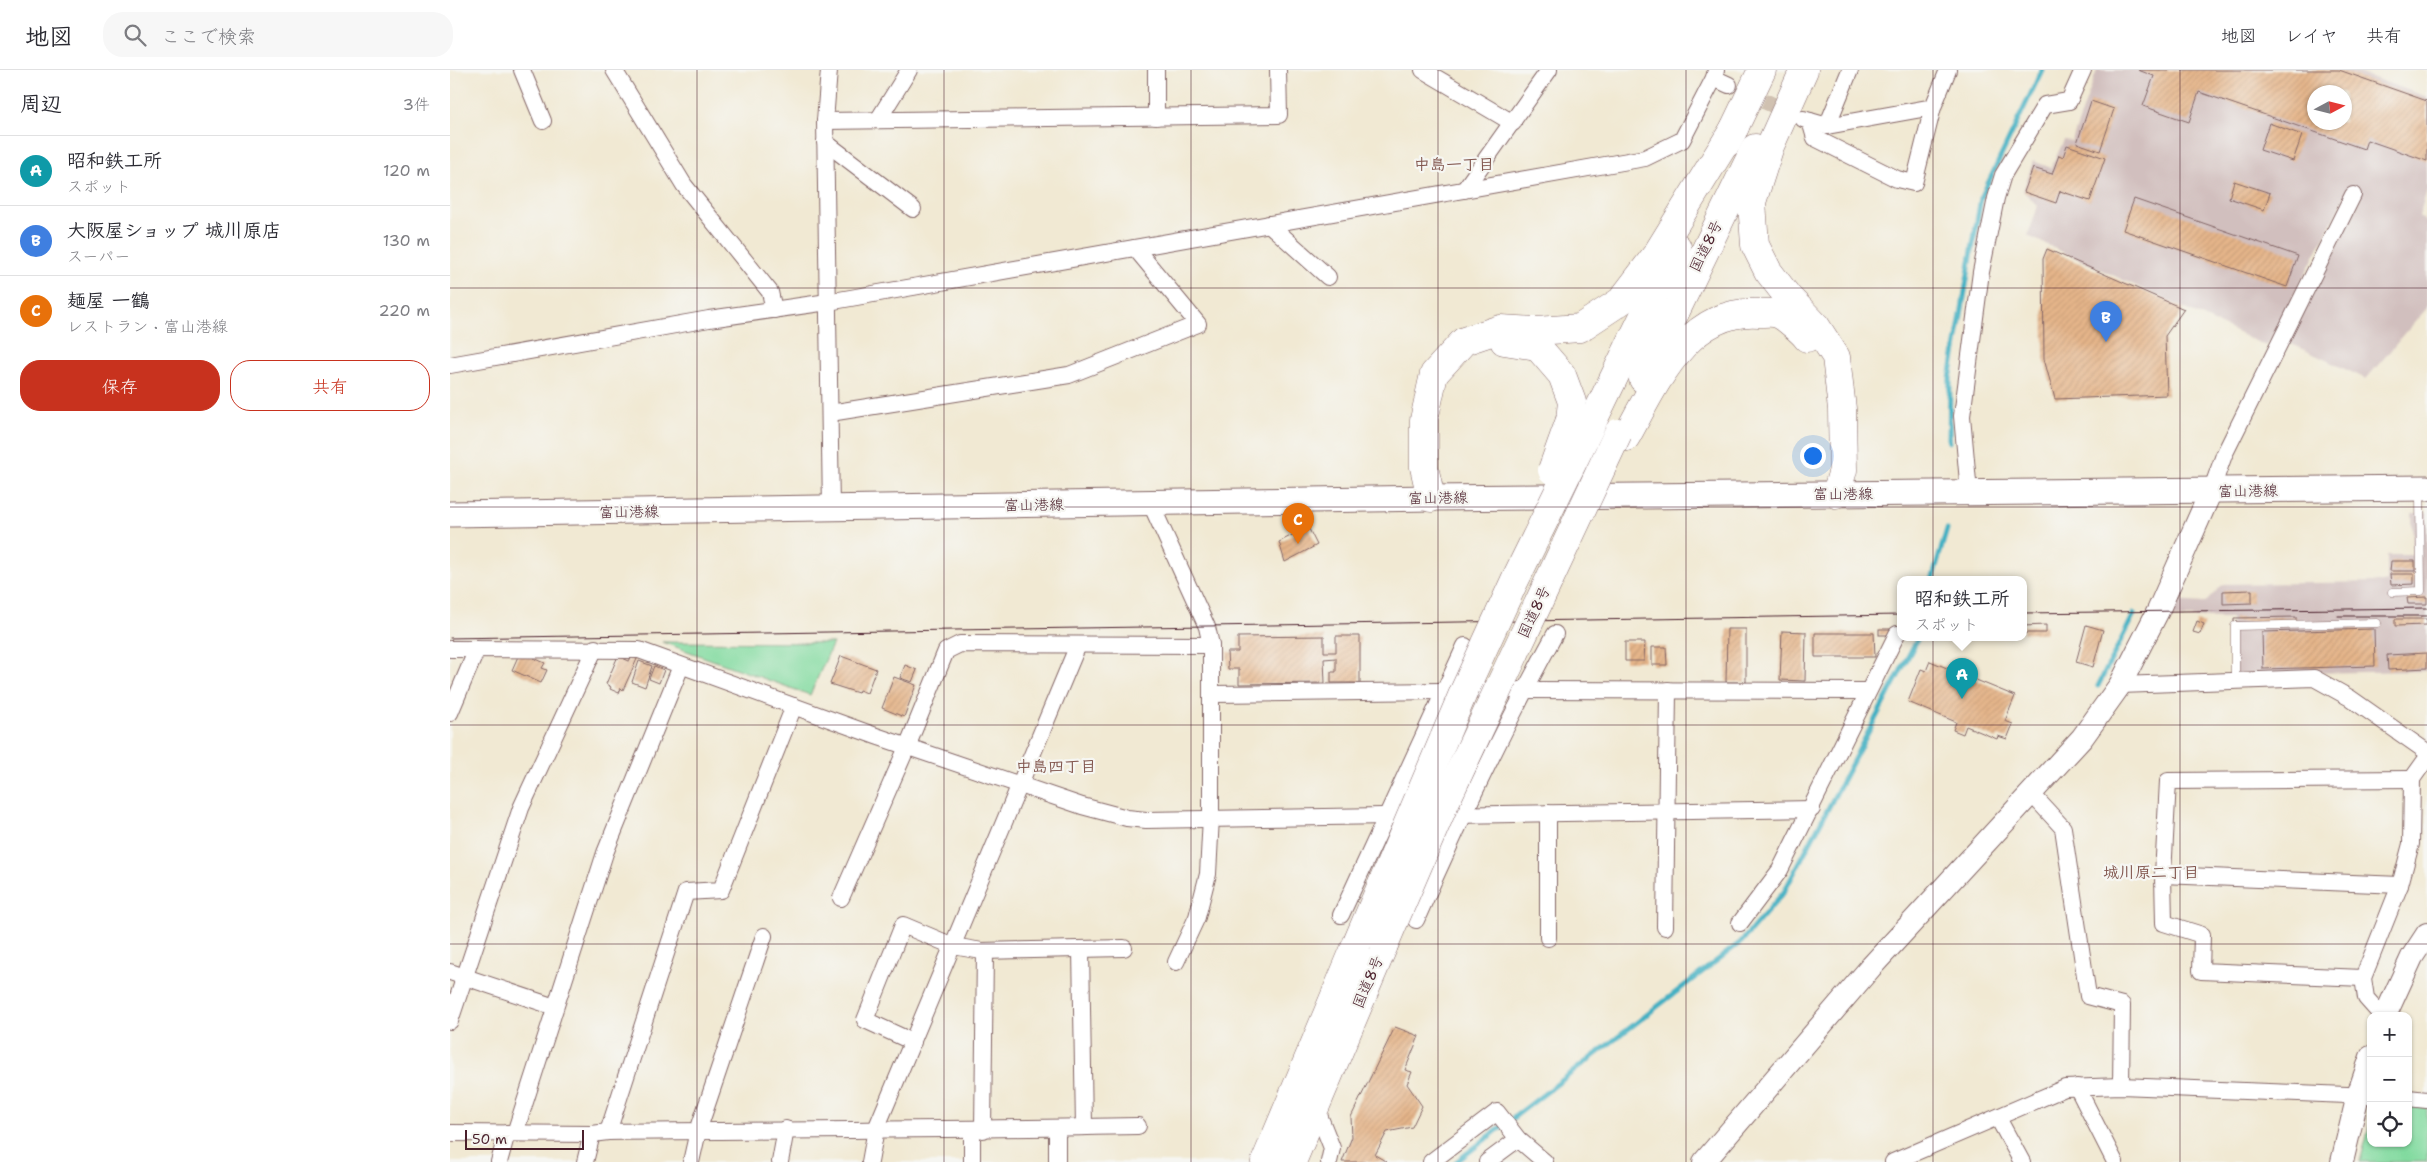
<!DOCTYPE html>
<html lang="ja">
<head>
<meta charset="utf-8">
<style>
  body { margin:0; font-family:"Shantell Sans","Klee One",sans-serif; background:#f7f7f7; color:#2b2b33 }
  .controls { position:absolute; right:15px; bottom:15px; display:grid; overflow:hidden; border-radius:10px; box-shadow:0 1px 4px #0004 }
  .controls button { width:45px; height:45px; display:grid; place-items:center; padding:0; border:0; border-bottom:1px solid #e1e1e2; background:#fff; color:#2b2b33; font:25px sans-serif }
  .compass { position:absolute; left:1857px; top:15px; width:45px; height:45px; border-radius:50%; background:#fff; box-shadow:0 1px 4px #0004; rotate:83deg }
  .scale { position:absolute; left:15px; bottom:12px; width:119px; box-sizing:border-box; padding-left:5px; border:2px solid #4a1f2b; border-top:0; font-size:14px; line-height:18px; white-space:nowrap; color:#4a1f2b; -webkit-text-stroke:4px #f6f6f2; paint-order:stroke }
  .you { position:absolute; left:1362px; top:385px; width:18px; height:18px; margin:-12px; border:4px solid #fff; border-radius:50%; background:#1a73e8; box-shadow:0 0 0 8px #1a73e833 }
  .badge { display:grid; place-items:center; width:32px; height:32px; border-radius:50%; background:#c8321e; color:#fff; font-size:16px; font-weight:700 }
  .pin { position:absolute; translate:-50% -41px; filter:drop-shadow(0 1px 2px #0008) }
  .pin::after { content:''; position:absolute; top:26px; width:18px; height:15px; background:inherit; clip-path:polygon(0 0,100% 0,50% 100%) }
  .popup { position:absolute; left:1447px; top:506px; width:130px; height:65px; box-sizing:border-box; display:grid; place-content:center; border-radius:10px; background:#fff; filter:drop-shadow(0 1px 4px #0005); font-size:16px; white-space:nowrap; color:#7c7c81 }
  .popup b { font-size:19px; color:#2b2b33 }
  .popup::after { content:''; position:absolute; left:50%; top:100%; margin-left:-10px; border:10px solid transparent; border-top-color:#fff }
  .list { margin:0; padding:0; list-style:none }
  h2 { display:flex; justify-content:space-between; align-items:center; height:65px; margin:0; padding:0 20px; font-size:21px }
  h2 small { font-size:16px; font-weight:400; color:#7c7c81 }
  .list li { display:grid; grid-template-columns:32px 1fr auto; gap:15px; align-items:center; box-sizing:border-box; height:70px; padding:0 20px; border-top:1px solid #e1e1e2 }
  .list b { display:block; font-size:19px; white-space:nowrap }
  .list p { margin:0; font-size:16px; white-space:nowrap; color:#7c7c81 }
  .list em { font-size:16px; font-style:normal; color:#7c7c81 }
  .actions { display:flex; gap:10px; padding:15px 20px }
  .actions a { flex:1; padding:11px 0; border:1px solid #c8321e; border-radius:20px; text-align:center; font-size:18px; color:#c8321e }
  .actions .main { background:#c8321e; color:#fff }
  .icon { flex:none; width:28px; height:28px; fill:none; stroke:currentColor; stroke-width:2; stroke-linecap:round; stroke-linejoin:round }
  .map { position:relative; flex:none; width:1977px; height:1092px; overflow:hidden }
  header { display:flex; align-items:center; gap:30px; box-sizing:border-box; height:70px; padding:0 25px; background:#fff; border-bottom:1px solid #e1e1e2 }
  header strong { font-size:24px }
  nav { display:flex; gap:28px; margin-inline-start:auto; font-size:18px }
  .search { width:350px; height:45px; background:#f7f7f7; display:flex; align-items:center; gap:12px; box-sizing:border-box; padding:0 18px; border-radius:20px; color:#7c7c81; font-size:19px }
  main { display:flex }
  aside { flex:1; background:#fff }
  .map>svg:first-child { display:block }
</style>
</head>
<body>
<header>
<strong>地図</strong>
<div class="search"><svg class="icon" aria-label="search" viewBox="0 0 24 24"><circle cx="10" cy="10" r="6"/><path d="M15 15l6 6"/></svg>ここで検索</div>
<nav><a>地図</a><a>レイヤ</a><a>共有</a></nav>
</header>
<main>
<aside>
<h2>周辺<small>3件</small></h2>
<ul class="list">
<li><span class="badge" style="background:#0f9aa8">A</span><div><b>昭和鉄工所</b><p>スポット</p></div><em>120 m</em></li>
<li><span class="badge" style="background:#3f7fe0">B</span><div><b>大阪屋ショップ 城川原店</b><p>スーパー</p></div><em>130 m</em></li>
<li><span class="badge" style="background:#e8710a">C</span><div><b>麺屋 一鶴</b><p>レストラン · 富山港線</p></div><em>220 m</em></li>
</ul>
<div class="actions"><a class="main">保存</a><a>共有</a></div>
</aside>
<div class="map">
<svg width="1977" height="1092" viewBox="0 0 1977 1092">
  <defs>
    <pattern id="building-hatch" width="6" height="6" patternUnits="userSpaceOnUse" patternTransform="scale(1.25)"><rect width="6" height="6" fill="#e5b58a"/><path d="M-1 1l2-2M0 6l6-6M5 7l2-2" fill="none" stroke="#c69b77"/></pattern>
  </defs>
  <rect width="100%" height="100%" fill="#f6f6f2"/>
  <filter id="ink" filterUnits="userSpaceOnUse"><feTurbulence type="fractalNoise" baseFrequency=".02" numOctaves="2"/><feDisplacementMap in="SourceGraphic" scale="10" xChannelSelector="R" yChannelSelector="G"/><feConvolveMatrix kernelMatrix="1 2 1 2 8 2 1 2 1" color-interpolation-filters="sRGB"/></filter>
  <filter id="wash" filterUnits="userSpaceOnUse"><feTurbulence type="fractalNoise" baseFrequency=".0096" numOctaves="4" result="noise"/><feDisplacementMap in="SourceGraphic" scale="20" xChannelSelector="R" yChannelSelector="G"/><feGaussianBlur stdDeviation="1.12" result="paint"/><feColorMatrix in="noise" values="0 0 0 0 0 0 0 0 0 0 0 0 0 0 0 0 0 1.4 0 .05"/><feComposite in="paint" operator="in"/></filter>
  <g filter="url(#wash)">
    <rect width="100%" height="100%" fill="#f1e9d3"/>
    <g fill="#d1bfbe" fill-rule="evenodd">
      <path d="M1647 0H1901L1977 27V120L1969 146 1977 153V238L1916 309 1838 272 1912 127 1898 120 1826 261 1816 276 1578 166 1588 136 1573 121 1583 91 1601 98 1614 70 1622 71ZM1864 22H1894V52H1864Z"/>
      <polygon points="1962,443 1977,443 1977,601 1783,604 1781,548 1715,547 1723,531 1755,533 1773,514 1937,512 1937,485 1963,485"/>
    </g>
    <g fill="#81da9f" stroke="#667c65">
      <polygon points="212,572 383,573 360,625"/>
      <polygon points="1958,1036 1977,1037 1977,1092 1910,1092 1921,1050 1921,1073 1958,1073"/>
    </g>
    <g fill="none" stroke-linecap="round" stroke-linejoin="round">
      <g stroke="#45b1c3" stroke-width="5">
        <polyline points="1499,372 1500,309 1531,128 1592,0"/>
        <polyline points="1482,510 1497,459"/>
        <polyline points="1648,616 1684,544"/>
        <polyline points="1006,1092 1291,872 1334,822 1468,568"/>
      </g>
    </g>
    <g id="blocks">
      <g fill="url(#building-hatch)" fill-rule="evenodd">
        <path d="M1688 0H1889L1977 31V91L1917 70 1914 79 1749 22 1739 52 1693 36 1704 6ZM1864 22H1894V52H1864Z"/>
        <polygon points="1641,31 1664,39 1650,81 1627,73"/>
        <polygon points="1819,53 1852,65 1843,91 1810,80"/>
        <polygon points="1617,75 1655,88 1640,131 1610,121 1606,133 1574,122 1583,98 1602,104 1609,85 1613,87"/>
        <polygon points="1784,111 1820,123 1814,140 1779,128"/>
        <polygon points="1684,129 1848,186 1837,217 1673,160"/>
        <polygon points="1597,179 1734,239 1715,266 1717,325 1605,329 1594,289 1593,189"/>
        <polygon points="858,457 867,475 835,492 829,472"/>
        <polygon points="1941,491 1965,491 1965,501 1940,501"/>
        <polygon points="1940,504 1964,504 1964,514 1941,515"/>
        <polygon points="1802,520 1802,533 1773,534 1773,521"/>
        <polygon points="1977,527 1977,534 1958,534 1957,528"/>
        <polygon points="1846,547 1846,552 1784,552 1784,548"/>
        <polygon points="1945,549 1977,549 1977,555 1945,556"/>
        <polygon points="1747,551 1754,554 1750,564 1743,562"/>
        <polygon points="1596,555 1596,563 1573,563 1573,556"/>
        <polygon points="1636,555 1653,560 1643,597 1626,592"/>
        <polygon points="1277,559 1296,559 1296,612 1276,612"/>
        <rect x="1429" y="559" width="11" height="6"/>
        <polygon points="1924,559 1925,596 1813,599 1812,562"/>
        <polygon points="1332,561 1356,562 1355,611 1330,610"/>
        <polygon points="1365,563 1424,563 1425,587 1365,587"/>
        <polygon points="874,566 874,582 886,582 886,566 910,566 910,613 881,613 881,602 886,602 886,588 874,589 875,613 789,614 789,599 778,599 777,582 788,582 788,567"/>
        <polygon points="1175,572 1195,572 1194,591 1175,591"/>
        <polygon points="1202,577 1216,577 1217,595 1202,595"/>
        <polygon points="70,582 95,593 92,598 97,600 91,613 62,600"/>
        <polygon points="1977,583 1977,598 1938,600 1937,585"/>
        <polygon points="168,586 179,591 182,586 187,589 173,620 171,618 169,623 160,619 161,617 156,614"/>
        <polygon points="391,586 426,599 417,623 409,620 408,623 380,614"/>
        <polygon points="189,591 202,596 195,617 182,612"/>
        <polygon points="1480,591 1565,626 1555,651 1563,654 1557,669 1548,666 1547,669 1516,656 1513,664 1503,660 1506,652 1458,632 1471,599 1476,601"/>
        <polygon points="455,595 467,600 462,612 450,608"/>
        <polygon points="204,596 214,600 209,613 199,609"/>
        <polygon points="444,607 466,615 454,647 432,638"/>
        <polygon points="945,957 969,966 955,1000 962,1002 957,1014 972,1036 962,1057 937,1062 925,1085 937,1092 892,1092 902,1067 901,1047"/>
      </g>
    </g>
  </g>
  <g filter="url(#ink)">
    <use href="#blocks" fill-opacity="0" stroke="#846666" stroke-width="1"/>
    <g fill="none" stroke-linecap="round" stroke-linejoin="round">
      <polyline stroke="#d0c1b1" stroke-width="16" stroke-dasharray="16 8" stroke-linecap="butt" points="1292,21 1343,44"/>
      <g stroke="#846666" stroke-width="9">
        <g id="lane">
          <polyline points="1942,522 1971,521 1970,422"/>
          <polyline points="1785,611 1785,556 1927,553"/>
        </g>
      </g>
      <g stroke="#846666" stroke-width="18">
        <g id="street">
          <polyline points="72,0 93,51"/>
          <polyline points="164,0 234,115 320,222 324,240"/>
          <polyline points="379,0 375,51 381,439"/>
          <polyline points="706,0 706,47"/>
          <polyline points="973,0 1063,53"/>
          <polyline points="1264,8 1279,15"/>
          <polyline points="1353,49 1377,56 1483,37 1498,0"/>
          <polyline points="428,50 459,0"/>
          <polyline points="375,51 829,45 828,0"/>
          <polyline points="1360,51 1365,68 1447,109 1464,113 1483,37"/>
          <polyline points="1377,56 1400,0"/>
          <polyline points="375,72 463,139"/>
          <polyline points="1014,120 1099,0"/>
          <polyline points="819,154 878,207"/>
          <polyline points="0,295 259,249 378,232 1195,88 1232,70 1264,8 1266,0"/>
          <polyline points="380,343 619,305 748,254 685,178"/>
          <polyline points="1761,421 1774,385 1903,125"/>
          <polyline points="1519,423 1512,346 1531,202 1546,128 1553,105 1595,35 1619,31 1633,0"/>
          <polyline points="700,432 757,557 761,575 761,747 758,804 747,847 726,892"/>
          <polyline points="0,579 189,580 426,666 632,736 677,748 696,750 1362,739"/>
          <polyline points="1670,615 1864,608 1900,628 1977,682"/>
          <polyline points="762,624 1069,620 1418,621"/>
          <polyline points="0,643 27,579"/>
          <polyline points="1581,723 1613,758 1638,926 1672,935 1671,1016"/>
          <polyline points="1098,743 1098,868"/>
          <polyline points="1713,805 1950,815"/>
          <polyline points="391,828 457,677 496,581 510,574 761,575"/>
          <polyline points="891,845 1015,576"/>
          <path d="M966 850C1009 752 1054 657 1105 564"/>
          <polyline points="1290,853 1330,800 1447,564"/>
          <polyline points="1215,857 1218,620"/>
          <polyline points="631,879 634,1057"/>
          <polyline points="0,902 105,937"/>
          <polyline points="1913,908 1751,901 1752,865 1714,853 1713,805 1718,711 1962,709"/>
          <polyline points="1932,946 1916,928 1913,908 1950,815 1961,774 1962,709 1977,688"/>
          <polyline points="0,951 71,738 145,578"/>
          <polyline points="463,972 415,950 453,855 503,876 532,881 674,878"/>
          <polyline points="1627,1017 1665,1092"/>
          <polyline points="1958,1028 1977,1030"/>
          <polyline points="865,1035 882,1078 879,1092"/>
          <polyline points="1548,1048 1572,1092"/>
          <polyline points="522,1060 522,1092"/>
          <polyline points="533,1060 535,881"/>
          <polyline points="158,1062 236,822 271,820 344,636"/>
          <path d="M0 1063 142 1064 158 1062C335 1060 512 1060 688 1056"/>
          <polyline points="65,1063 155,783 231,596"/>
          <polyline points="49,1092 57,1063"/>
          <polyline points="135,1092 142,1064"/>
          <polyline points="241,1092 248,1061 314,866"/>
          <polyline points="330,1092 336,1059"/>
          <polyline points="420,1092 426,1059 628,575"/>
          <polyline points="607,1092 607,1058"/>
          <polyline points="981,1092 1047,1042 1068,1069 1095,1092"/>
          <polyline points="1037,1092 1068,1069"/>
          <polyline points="1443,1092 1615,1018 1671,1016 1921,1026"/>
        </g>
      </g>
      <g stroke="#846666" stroke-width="24">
        <g id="secondary">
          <polyline points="1935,946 1962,887 1977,864"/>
          <polyline points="1254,1092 1421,897 1632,668 1670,615 1708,541 1761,421"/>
          <polyline points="1892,1092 1908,1025 1921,987"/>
        </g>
      </g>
      <g stroke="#846666" stroke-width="27">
        <polyline id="primary" points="0,444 981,428 1977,418"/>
      </g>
      <g stroke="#846666" stroke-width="29">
        <g id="highway">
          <polyline points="1354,0 1320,76 1302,132 1305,175 1318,201 1338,227 1366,256 1386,287 1392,339 1393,400 1386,424"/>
          <polyline points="1277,73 1312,0"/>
          <polyline points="1054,271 1087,276 1112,305 1122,332 1120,350"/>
          <polyline points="1193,309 1305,78"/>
          <polyline points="1141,355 1227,177"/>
          <path d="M1176 367C1205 315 1237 238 1309 243 1314 243 1323 242 1328 244 1334 246 1353 262 1357 268"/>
          <polyline points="981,428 974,397 974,350 984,304 1014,271 1050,259 1086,261 1130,258 1171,231 1206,185 1285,57"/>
          <polyline points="815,1092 907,873"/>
          <polyline points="842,1092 934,875"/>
        </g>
      </g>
      <use href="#lane" stroke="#fff" stroke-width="8"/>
      <use href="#street" stroke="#fff" stroke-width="16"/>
      <use href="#secondary" stroke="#fff" stroke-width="22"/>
      <use href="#primary" stroke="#fff" stroke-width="25"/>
      <use href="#highway" stroke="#fff" stroke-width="28"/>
      <g stroke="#4a1f2b" stroke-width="1">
        <polyline points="1573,543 1977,538"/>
        <polyline points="1888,546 1977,546"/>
        <polyline points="0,568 1451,545"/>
      </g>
      <g stroke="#846666" stroke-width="29" stroke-linecap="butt">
        <g id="highway-bridge">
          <polyline points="1102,400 1120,350"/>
          <polyline points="907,873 1014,621 1064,512 1141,355"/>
          <polyline points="934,875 994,735 1168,363"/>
        </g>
      </g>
      <use href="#highway-bridge" stroke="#fff" stroke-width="28"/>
    </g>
  </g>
  <path fill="none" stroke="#4a1f2b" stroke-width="1" stroke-opacity="0.55" d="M247 0V1092M494 0V1092M741 0V1092M988 0V1092M1236 0V1092M1483 0V1092M1730 0V1092M0 218H1977M0 437H1977M0 655H1977M0 874H1977"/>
  <g text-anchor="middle" stroke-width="4.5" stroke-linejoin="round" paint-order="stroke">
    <g font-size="15" fill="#4a1f2b" stroke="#f6f6f2">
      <text transform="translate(1256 176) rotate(-64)" y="5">国道8号</text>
      <text transform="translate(1798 421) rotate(-1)" y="5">富山港線</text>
      <text x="1393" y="429">富山港線</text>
      <text transform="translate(988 428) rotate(-1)" y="5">富山港線</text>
      <text transform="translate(584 435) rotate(-1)" y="5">富山港線</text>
      <text transform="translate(179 442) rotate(-1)" y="5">富山港線</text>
      <text transform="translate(1084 542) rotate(-65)" y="5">国道8号</text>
      <text transform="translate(918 912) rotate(-67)" y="5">国道8号</text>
    </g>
    <g font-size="16" font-weight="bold" fill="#80544c" stroke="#f6f6f2">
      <text x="1004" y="100">中島一丁目</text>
      <text x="606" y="702">中島四丁目</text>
      <text x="1701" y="808">城川原二丁目</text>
    </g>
  </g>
</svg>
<div class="controls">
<button>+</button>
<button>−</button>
<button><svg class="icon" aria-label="locate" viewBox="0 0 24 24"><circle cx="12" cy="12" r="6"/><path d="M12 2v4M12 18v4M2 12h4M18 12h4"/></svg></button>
</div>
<svg class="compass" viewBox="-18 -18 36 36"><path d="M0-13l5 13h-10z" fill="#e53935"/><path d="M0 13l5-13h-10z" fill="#7c7c81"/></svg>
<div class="scale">50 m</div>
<div class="you"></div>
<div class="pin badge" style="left:1512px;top:629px;background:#0f9aa8">A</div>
<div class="popup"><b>昭和鉄工所</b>スポット</div>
<div class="pin badge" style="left:1656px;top:272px;background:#3f7fe0">B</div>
<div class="pin badge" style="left:848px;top:474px;background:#e8710a">C</div>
</div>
</main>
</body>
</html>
